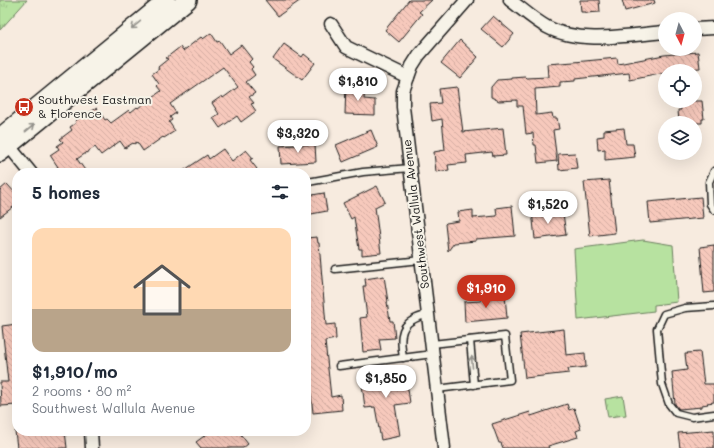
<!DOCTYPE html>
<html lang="en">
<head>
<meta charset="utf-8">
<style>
  body { margin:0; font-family:Mali,sans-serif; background:#f2f2f3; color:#1f2937; height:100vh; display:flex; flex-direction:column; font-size:15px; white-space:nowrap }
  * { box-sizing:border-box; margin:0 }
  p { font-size:13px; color:#747a83 }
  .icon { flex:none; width:22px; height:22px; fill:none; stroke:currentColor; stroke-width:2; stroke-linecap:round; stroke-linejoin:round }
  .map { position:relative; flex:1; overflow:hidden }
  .side { position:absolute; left:12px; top:168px; width:299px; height:268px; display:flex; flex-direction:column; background:#fff; border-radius:16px; box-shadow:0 4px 16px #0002 }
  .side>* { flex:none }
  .needle { width:26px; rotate:174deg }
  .buttons { position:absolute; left:658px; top:12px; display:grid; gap:8px }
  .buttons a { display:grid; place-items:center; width:44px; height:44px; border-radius:50%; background:#fff; box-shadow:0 4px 16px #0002; font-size:20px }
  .price { position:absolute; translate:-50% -34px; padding:0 9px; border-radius:14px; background:#fff; color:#222; font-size:13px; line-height:26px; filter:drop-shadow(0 1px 2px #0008) }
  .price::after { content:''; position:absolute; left:50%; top:24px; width:12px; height:9px; margin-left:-6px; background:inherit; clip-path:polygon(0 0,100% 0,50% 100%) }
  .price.selected { background:#c8321e; color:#fff }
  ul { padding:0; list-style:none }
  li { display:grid; align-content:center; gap:8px; height:212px; padding:0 20px }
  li+li { border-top:1px solid #e0e1e3 }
  li span { display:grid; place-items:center; height:124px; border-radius:12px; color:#555 }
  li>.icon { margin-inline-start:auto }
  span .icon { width:72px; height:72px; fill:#fffc; stroke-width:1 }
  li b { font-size:17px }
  h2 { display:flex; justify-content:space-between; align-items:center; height:48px; padding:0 20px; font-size:17px }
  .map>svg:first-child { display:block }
  .green { fill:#b7e2a0; stroke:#6a7f5e }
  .park { fill:url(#park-tufts); stroke:#6a7f5e }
  .building { fill:url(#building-back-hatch); stroke:#1c1c1c }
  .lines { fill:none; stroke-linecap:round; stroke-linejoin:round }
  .lane-casing { stroke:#1c1c1c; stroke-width:9 }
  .street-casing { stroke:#1c1c1c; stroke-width:15 }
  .secondary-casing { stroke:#1c1c1c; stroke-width:20 }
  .lane { stroke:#f7f3e8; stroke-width:6 }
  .street { stroke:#f7f3e8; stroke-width:12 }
  .secondary { stroke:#f7f3e8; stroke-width:17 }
  .oneway { stroke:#94928c }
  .labels { text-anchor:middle; stroke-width:4; stroke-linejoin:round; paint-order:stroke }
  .poi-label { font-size:12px; fill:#1c1c1c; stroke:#f7f3e8; text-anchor:start }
  .street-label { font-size:12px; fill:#1c1c1c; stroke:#f7f3e8 }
</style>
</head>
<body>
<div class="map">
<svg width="714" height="448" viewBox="0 0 714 448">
  <defs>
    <pattern id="park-tufts" width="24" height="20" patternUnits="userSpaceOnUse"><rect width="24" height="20" fill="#b7e2a0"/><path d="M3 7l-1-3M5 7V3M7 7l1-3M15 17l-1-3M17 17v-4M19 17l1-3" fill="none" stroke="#9dc189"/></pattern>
    <pattern id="building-back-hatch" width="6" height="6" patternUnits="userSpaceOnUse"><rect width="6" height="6" fill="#f7c9bc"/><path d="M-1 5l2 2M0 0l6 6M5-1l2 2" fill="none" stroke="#d3aca1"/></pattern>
  </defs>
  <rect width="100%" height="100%" fill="#f7ebdf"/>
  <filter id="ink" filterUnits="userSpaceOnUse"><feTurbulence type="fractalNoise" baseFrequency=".025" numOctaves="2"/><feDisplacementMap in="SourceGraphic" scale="8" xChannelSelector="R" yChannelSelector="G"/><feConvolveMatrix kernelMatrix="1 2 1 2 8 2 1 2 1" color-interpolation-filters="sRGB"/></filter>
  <g filter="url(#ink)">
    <polygon class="green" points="643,240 673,245 677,302 654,305 654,311 578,320 574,249"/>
    <g class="park">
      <polygon points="0,0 27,0 0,30"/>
      <polygon points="623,396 626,415 608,417 605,399"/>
    </g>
    <g class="building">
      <polygon points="265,0 301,0 278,16"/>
      <polygon points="409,0 432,0 419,12 422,14 399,42 385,30"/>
      <polygon points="580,0 599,0 600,12 586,13 586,12 581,12"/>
      <polygon points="622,0 654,0 655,3 625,11"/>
      <polygon points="493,16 514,34 503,47 481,29"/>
      <polygon points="211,33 217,42 220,41 229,54 241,45 252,59 249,62 253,67 251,69 255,75 246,82 255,93 249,97 254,103 251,104 256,111 241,122 237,116 220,128 213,118 219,114 212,103 222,96 223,98 238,87 223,67 170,104 176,113 170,117 172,120 169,122 175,131 164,138 163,137 143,151 137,142 134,144 133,143 125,148 120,141 101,155 95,147 77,159 87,173 48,173 58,167 50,155 59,149 57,146 63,142 60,139 72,130 70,127 76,123 75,121 86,113 87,114 97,108 105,120 107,119 111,123 129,110 131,112 137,107 138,108 161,91 157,86 159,84 152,74 159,69 158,67 168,59 166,58 180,47 183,51 201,37 203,39"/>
      <polygon points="460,40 478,57 460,78 441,63"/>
      <polygon points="284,44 302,57 304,54 315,63 302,80 273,59"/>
      <polygon points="698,52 700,68 665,71 665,73 630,80 629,73 575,79 575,81 560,82 560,87 535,89 536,115 552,113 553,118 557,118 559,129 553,130 557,161 538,163 536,145 534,145 533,133 526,134 523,106 517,106 517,100 499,101 491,97 491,87 497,80 512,79 512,78 526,77 527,78 548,77 547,64 574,62 617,58 618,64 664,55"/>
      <polygon points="346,85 365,86 364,99 375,100 375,115 345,114"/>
      <polygon points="457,87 463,132 503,128 506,155 493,156 492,152 466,155 467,163 448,165 449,170 436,172 434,152 445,150 442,119 432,121 430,104 441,103 439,89"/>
      <polygon points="680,101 702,101 704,119 702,119 702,123 683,123 683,122 679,122 678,110 681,110"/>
      <polygon points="624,128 626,144 633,144 635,157 605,160 605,149 598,150 597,137 604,136 604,130"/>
      <polygon points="371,130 378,147 343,162 336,145"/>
      <polygon points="315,144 316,162 281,164 280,146"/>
      <polygon points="223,149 232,161 246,150 253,158 250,160 257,169 252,173 180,173 207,155 209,159"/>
      <polygon points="575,153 577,168 559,170 558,154"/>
      <polygon points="609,180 615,233 590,236 584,182"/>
      <polygon points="7,184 17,195 17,204 0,217 0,190"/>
      <polygon points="377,186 385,202 375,207 381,253 362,255 362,249 359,249 354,217 351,219 343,203"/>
      <polygon points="324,193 327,211 306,215 306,196"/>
      <polygon points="701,197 703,218 650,223 648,202"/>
      <polygon points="512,206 515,236 476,239 476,241 454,243 448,251 445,224 446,223 459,221 458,212 473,210 473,218 497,216 496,208"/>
      <polygon points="545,209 546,216 563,213 566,235 535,239 532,211"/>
      <polygon points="317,237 318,243 319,243 326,325 335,324 336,339 325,341 331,397 341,395 342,410 313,413 306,346 306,238"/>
      <polygon points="714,245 714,292 704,293 700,247"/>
      <polygon points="384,276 388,302 387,302 390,321 393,321 395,338 379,339 381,350 363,352 360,318 367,317 363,286 366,286 365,279"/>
      <polygon points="505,295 507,318 465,322 464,302 481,301 481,298"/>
      <polygon points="17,324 17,405 1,406 0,382 8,382 2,326"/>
      <polygon points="564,329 566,355 585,353 586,367 568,369 569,373 525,378 520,334"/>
      <polygon points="700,352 704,384 714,384 714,402 707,403 708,404 702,405 702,407 679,409 675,404 672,372 687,370 685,354 688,354 687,353"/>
      <polygon points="405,369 410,403 395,405 400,436 381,440 375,407 365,408 361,376 388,373 388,371"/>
      <polygon points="567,404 569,410 574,408 581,429 576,431 578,437 548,446 549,448 503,448 501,443 499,443 492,424 530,412 531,416"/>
      <polygon points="714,430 714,448 680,448 678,433"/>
      <polygon points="15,431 65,431 67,448 17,448"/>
      <polygon points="211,431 238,431 248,444 243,448 201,448 196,442"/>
    </g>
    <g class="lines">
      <g class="lane-casing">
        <g id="lane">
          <polyline points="714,171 709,182 710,204 714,210"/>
          <polyline points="308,182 363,172 410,168"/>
          <polyline points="335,269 421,260"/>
          <polyline points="714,306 685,308 664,314 657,329 662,384 669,404 676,413 692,417 714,414"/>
          <polyline points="470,340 474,385"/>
          <polyline points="432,344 505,336 510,380 437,389"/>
          <path d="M403 358C401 344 398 327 413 320 417 317 423 316 428 314"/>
          <polyline points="339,366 433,354"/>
        </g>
      </g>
      <g class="street-casing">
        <g id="street">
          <path d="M510 0C522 9 534 20 547 27 580 45 629 35 665 32"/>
          <polyline points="331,24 346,47 408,77"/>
          <polyline points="695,29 714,28"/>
          <polyline points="4,140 31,173"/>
          <polyline points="91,431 92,448"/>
          <polyline points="444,448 403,107 403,91 412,66 419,55 467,0"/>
        </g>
      </g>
      <g class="secondary-casing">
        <g id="secondary">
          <polyline points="0,137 167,0"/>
          <polyline points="0,153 188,0"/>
        </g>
      </g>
      <use href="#lane" class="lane"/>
      <use href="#street" class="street"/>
      <use href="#secondary" class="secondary"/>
    </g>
    <defs><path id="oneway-shaft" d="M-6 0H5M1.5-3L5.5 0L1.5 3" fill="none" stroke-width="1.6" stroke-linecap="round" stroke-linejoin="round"/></defs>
    <g class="oneway">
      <use href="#oneway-shaft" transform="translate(136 25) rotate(141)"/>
      <use href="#oneway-shaft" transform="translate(30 128) rotate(-39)"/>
      <use href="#oneway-shaft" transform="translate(472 362) rotate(-95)"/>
    </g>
  </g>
  <defs>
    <g id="bus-disc" transform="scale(1)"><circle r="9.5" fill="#c8321e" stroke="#f7f3e8"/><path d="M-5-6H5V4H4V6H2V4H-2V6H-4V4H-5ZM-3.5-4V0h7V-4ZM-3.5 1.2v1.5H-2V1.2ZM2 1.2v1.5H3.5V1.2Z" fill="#fff"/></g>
  </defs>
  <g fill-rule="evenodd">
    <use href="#bus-disc" x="24" y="107"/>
  </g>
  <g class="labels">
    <g class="poi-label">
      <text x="38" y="104">Southwest Eastman<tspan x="38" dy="14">&amp; Florence</tspan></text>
    </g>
    <g class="street-label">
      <text transform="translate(416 214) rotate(-97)" y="4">Southwest Wallula Avenue</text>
    </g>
  </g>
</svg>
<div class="buttons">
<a><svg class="needle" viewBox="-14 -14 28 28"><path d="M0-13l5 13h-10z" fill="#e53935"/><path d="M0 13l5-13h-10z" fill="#747a83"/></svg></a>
<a><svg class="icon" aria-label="locate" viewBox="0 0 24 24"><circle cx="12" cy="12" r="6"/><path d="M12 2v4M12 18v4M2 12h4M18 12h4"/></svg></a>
<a><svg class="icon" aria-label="layers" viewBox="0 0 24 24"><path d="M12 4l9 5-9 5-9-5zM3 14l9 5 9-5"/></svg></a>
</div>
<b class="price" style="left:358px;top:102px">$1,810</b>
<b class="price" style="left:298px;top:154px">$3,320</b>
<b class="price" style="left:548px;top:225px">$1,520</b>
<b class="price selected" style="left:486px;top:309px">$1,910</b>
<b class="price" style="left:386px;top:399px">$1,850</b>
<section class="side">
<h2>5 homes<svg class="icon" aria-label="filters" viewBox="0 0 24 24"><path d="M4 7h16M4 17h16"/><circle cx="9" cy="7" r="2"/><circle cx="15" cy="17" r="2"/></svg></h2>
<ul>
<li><span style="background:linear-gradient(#ffd9b3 65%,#b9a48a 0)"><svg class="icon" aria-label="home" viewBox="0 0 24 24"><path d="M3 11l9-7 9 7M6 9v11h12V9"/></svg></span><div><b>$1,910/mo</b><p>2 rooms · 80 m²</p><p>Southwest Wallula Avenue</p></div></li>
</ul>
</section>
</div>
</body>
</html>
